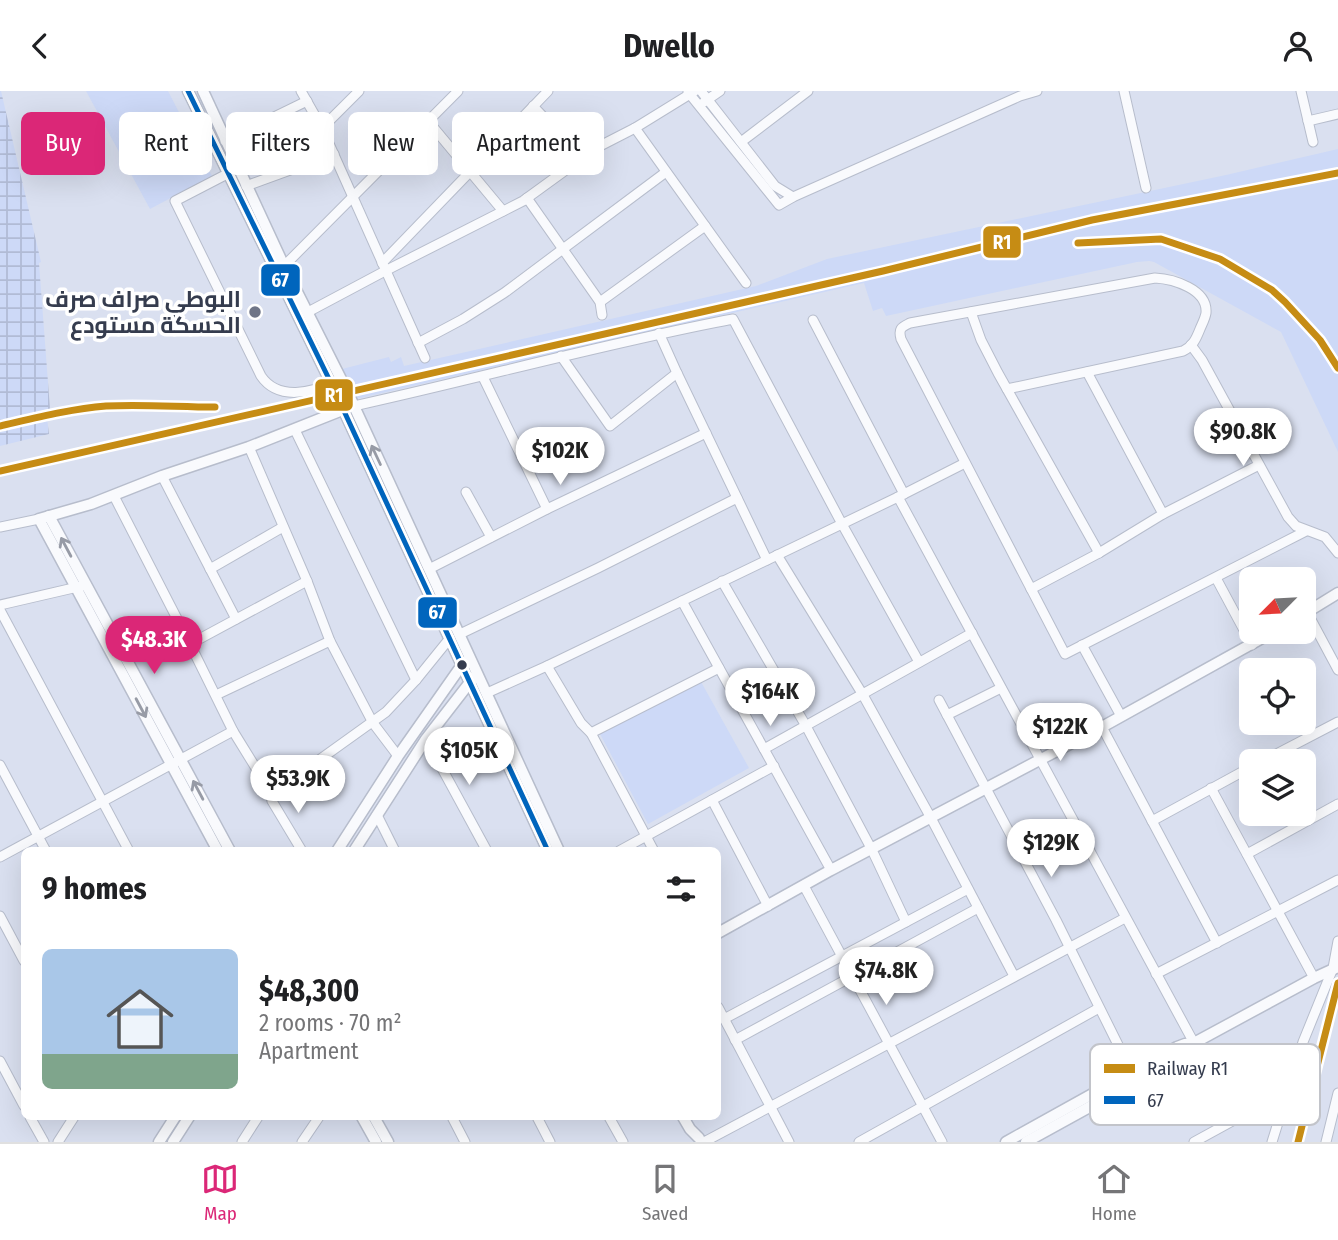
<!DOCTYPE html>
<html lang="en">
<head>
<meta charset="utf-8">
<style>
  body { margin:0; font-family:"Fira Sans Condensed",Cairo,sans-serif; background:#f6f6f6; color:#202124; height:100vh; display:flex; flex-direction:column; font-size:26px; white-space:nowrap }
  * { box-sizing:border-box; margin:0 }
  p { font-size:23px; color:#757577 }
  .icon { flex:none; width:38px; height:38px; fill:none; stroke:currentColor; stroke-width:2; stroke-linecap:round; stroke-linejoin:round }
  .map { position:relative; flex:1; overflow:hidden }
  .side { position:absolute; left:21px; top:756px; width:700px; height:273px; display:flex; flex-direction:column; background:#fff; border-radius:10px; box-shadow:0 7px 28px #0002 }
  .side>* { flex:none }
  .hud { position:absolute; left:21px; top:21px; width:700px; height:63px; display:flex; gap:14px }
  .needle { width:46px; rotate:246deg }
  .buttons { position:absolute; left:1239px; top:476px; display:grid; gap:14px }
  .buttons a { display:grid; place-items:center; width:77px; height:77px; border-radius:10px; background:#fff; box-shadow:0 7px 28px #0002; font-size:35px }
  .price { position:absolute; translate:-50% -60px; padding:0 16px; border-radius:24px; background:#fff; color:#222; font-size:23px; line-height:46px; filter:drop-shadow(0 2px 4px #0008) }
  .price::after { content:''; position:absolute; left:50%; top:42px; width:21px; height:16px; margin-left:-10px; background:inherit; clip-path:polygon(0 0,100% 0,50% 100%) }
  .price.selected { background:#db2777; color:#fff }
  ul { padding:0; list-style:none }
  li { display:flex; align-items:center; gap:21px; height:175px; padding:0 21px }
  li+li { border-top:2px solid #e0e0e0 }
  li span { display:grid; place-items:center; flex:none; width:196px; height:140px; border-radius:10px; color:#555 }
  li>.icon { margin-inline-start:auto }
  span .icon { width:84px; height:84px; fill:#fffc; stroke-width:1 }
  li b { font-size:30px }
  h2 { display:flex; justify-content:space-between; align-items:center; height:84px; padding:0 21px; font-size:30px }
  .chip { padding:0 24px; border-radius:10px; background:#fff; box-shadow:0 7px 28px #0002; font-size:24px; line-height:63px }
  .chip.selected { background:#db2777; color:#fff }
  header { display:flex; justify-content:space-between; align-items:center; height:91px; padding:0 21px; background:#fff; font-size:32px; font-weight:700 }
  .tabs { display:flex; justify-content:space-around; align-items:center; height:98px; border-top:2px solid #e0e0e0; background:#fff; font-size:19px; color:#757577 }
  .tabs a { display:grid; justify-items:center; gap:4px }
  .tabs .selected { color:#db2777 }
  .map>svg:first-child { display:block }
  .built { fill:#cdd9f7 }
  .industrial { fill:url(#industrial-grid) }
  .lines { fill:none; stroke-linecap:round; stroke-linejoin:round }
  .minor-casing { stroke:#b7bdcc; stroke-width:11 }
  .tertiary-casing { stroke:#b7bdcc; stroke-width:13 }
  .minor { stroke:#f9fafd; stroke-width:9 }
  .tertiary { stroke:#f9fafd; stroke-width:10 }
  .bus-1-casing { stroke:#fff; stroke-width:10 }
  .bus-1 { stroke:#0065bd; stroke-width:5 }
  .rail-1-casing { stroke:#fff; stroke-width:12 }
  .rail-1 { stroke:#c68c14; stroke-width:7 }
  .oneway { stroke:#979ba6 }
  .poi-dot { fill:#6f7587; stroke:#fff; stroke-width:2.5 }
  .bus-dot { fill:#353c4e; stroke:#fff; stroke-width:2.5 }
  .labels { text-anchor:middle; stroke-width:7; stroke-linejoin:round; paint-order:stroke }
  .poi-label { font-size:23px; font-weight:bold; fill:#353c4e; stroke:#fff; text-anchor:end }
  .key { fill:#fff; stroke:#c2c4ca; stroke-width:2 }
  .key-label { font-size:19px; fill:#353c4e }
  .line-badge { stroke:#fff; stroke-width:2.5 }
  .badge-label { font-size:19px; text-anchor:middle; font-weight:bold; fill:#fff }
</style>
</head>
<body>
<header><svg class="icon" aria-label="back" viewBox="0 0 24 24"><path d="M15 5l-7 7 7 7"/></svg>Dwello<svg class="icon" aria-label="person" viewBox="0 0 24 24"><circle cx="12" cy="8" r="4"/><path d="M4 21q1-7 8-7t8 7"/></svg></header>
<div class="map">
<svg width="1338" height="1051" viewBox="0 0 1338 1051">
  <defs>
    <pattern id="industrial-grid" width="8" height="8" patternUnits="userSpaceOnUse" patternTransform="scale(1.75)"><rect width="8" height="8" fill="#cdd9f7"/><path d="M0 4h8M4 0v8" fill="none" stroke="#b1bbd5"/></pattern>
  </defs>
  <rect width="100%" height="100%" fill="#dae0f0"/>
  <g class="built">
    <polygon points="86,0 168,0 212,85 150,118"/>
    <polygon points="1338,58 1338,361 1281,241 1154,171 1149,170 1137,171 886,225 882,217 873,220 864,192 356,308 342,278 389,266 391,271 401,266 404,275 756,195 827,168 1226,84"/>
    <polygon points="700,589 749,677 648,733 600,643"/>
  </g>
  <polygon class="industrial" points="0,0 1,0 41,171 39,172 50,318 46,319 49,343 0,355"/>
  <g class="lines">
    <g class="minor-casing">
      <g id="minor">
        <polyline points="301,0 322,37 425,267"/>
        <polyline points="701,0 775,95 793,106"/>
        <polyline points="1124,0 1146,97"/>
        <polyline points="1301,0 1313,51"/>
        <polyline points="688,1 779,114 793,106 1020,5 1037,0"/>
        <polyline points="704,11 720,0"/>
        <polyline points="533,15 583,67"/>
        <polyline points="428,30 503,120"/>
        <polyline points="1308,30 1338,23"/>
        <polyline points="322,37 359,0"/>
        <polyline points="635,37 746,192"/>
        <polyline points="225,50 307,10"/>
        <polyline points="741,51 808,0"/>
        <path d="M229 82 175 110 261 285C278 310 312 302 336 290"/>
        <polyline points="246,95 334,63"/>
        <polyline points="527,107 600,211 602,224"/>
        <polyline points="382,172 548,0"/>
        <polyline points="284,175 458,0"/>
        <polyline points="600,211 705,135"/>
        <polyline points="308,221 385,180 523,110 596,57 635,37 695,0"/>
        <polyline points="971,221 981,249 998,282 1099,462"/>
        <polyline points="813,229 904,403"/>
        <polyline points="659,242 677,282 767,469"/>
        <polyline points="418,252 463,228 504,202 666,81"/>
        <polyline points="1191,254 1202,269 1288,426 1296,435 1325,446 1338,462"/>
        <polyline points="561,265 610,335 677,282"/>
        <polyline points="1087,281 1163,423"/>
        <polyline points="483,286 547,418"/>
        <path d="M1007 298 1183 260C1193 255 1196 248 1200 238 1202 233 1205 228 1206 222 1208 198 1173 188 1155 187L910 232C902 236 898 237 901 248L1065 563 1306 440"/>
        <path d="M354 315C481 287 606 252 733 228L842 433 919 571"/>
        <polyline points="295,339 416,589"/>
        <polyline points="249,356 307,490 330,550 373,632 398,665"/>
        <polyline points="162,385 236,528"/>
        <polyline points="466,401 491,446"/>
        <polyline points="114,405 190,553 233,640 270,700 272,710 302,760"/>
        <polyline points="898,406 1194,952"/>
        <polyline points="0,436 39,428"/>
        <polyline points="777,464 863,604 931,727 1014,885"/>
        <polyline points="210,478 283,436"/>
        <polyline points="429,478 547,418 706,342"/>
        <polyline points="1216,487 1252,554"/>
        <polyline points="722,490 806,635 872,759 906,831"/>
        <polyline points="1031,498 1099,462 1163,423 1259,374"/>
        <polyline points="682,510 831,779"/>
        <polyline points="0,514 82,495"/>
        <polyline points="0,519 129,760"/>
        <polyline points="1307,521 1338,579"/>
        <polyline points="460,543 598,477 737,407"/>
        <polyline points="190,553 307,490"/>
        <polyline points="1082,554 1121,625"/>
        <polyline points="547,575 581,632 591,642 654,760"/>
        <polyline points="487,602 547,575 898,406 965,372"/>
        <polyline points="216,604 330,550"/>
        <polyline points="939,609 1056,829 1132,982"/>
        <polyline points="947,624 1001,597"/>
        <polyline points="1102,636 1217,852"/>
        <polyline points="591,642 719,577"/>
        <polyline points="426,648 487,760"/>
        <polyline points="764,658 972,542"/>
        <polyline points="1263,670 1338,631"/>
        <polyline points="0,674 46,760"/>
        <polyline points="1211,697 1314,887"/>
        <polyline points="270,700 280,697 386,621 416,589 450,547"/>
        <polyline points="712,709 768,815"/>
        <polyline points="377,724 395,760"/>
        <polyline points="1152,730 1251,676"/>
        <polyline points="619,760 774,675"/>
        <polyline points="1247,763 1338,713"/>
        <polyline points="0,766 233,640"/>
        <polyline points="804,795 942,1051"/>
        <polyline points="0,825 24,870"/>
        <polyline points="1156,883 1338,789"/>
        <polyline points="718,916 789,1051"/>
        <polyline points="724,928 968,798"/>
        <polyline points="735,949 978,817"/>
        <polyline points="0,970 24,1015"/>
        <polyline points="30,1026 44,1051"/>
        <polyline points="452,1026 465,1051"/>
        <polyline points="537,1026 550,1051"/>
        <polyline points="609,1026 623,1051"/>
        <polyline points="58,1051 74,1026"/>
        <polyline points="242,1051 258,1026"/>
        <polyline points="302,1051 319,1026"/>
        <polyline points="704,1051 1125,827"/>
        <polyline points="859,1051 1099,917"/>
        <polyline points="1194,1051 1289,999"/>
        <polyline points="1272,1051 1303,951 1333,877 1338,850"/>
        <polyline points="1326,1051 1338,1002"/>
      </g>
    </g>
    <g class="tertiary-casing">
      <g id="tertiary">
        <polyline points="188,0 331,292 548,760"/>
        <polyline points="203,0 284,175 348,302 559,760"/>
        <polyline points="49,425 230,760"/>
        <polyline points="1304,523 1338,502"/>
        <polyline points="218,760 39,428 91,413 162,385 249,356 350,316"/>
        <polyline points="337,760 398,665 464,571"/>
        <polyline points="354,760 426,648 474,586"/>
        <polyline points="718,842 831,779 1102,636 1273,541"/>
        <polyline points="362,1026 376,1051"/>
        <polyline points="374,1026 388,1051"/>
        <polyline points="683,1026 690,1038 699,1047"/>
        <polyline points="159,1051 175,1026"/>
        <polyline points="173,1051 189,1026"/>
        <polyline points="1006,1051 1177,956 1185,953 1194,952"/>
        <polyline points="1026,1051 1182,965 1194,952 1314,887 1338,876"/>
      </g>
    </g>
    <use href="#minor" class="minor"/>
    <use href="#tertiary" class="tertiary"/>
    <g class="bus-1-casing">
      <polyline id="bus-1" points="188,0 331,292 548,760"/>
    </g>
    <use href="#bus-1" class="bus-1"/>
    <g class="rail-1-casing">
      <g id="rail-1">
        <polyline points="1078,152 1161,148 1220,168 1272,199 1285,211 1320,249 1338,277"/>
        <path d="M0 335C35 327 70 318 106 315 142 313 179 316 215 316"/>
        <polyline points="0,380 883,180 1092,129 1338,82"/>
        <polyline points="1298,1051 1338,892"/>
      </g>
    </g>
    <use href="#rail-1" class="rail-1"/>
  </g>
  <defs><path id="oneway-shaft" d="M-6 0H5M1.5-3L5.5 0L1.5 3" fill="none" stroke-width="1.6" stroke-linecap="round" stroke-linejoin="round" transform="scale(1.75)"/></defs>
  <g class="oneway">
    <use href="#oneway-shaft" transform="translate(376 364) rotate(-115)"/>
    <use href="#oneway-shaft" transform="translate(66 456) rotate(-118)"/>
    <use href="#oneway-shaft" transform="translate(141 617) rotate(62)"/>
    <use href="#oneway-shaft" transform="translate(198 699) rotate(-118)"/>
  </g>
  <circle class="poi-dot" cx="255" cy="221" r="7"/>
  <circle class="bus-dot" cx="462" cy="574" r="6"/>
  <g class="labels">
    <g class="poi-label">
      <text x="241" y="216">البوطي صراف صرف<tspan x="241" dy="26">الحسكة مستودع</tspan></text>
    </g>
  </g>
  <rect x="1090" y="953" width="230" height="81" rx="10" class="key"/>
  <rect x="1104" y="973" width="31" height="9" fill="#c68c14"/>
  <rect x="1104" y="1005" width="31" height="8" fill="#0065bd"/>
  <g class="key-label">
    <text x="1147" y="984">Railway R1</text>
    <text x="1147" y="1016">67</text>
  </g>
  <g class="line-badge">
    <rect x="982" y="134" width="40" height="34" rx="7" fill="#c68c14"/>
    <rect x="260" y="172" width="41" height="34" rx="7" fill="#0065bd"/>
    <rect x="314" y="287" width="40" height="34" rx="7" fill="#c68c14"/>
    <rect x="417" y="505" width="41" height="33" rx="7" fill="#0065bd"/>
  </g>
  <g class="badge-label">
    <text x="1002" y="158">R1</text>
    <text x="280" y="196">67</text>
    <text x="334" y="311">R1</text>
    <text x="437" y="528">67</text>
  </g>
</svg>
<div class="buttons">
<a><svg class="needle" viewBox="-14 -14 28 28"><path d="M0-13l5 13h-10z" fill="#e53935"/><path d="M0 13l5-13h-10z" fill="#757577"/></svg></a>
<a><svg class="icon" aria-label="locate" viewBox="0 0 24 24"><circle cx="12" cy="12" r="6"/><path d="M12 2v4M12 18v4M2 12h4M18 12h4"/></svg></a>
<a><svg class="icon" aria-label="layers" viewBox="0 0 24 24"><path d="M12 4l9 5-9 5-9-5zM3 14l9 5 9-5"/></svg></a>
</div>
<b class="price" style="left:1243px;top:377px">$90.8K</b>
<b class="price" style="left:560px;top:396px">$102K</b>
<b class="price selected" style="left:154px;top:585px">$48.3K</b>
<b class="price" style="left:770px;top:637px">$164K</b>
<b class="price" style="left:1060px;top:672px">$122K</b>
<b class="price" style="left:469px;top:696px">$105K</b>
<b class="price" style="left:298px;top:724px">$53.9K</b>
<b class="price" style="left:1051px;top:788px">$129K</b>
<b class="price" style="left:886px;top:916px">$74.8K</b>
<div class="hud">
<a class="chip selected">Buy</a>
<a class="chip">Rent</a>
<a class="chip">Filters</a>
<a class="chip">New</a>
<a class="chip">Apartment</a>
</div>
<section class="side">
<h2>9 homes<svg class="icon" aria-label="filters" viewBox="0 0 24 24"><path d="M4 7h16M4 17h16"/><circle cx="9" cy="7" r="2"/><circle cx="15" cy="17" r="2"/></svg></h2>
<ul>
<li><span style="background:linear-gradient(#a9c7e8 75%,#7fa58c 0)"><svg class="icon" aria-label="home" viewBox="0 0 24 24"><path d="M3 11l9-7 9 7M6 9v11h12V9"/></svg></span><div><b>$48,300</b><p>2 rooms · 70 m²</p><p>Apartment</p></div></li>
</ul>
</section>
</div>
<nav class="tabs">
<a class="selected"><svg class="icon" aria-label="map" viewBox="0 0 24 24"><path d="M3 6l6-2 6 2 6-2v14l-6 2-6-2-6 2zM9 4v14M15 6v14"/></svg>Map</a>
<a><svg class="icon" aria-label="saved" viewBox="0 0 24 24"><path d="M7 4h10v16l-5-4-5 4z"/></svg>Saved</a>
<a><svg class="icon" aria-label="home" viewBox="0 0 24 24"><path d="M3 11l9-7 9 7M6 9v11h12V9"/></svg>Home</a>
</nav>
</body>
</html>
